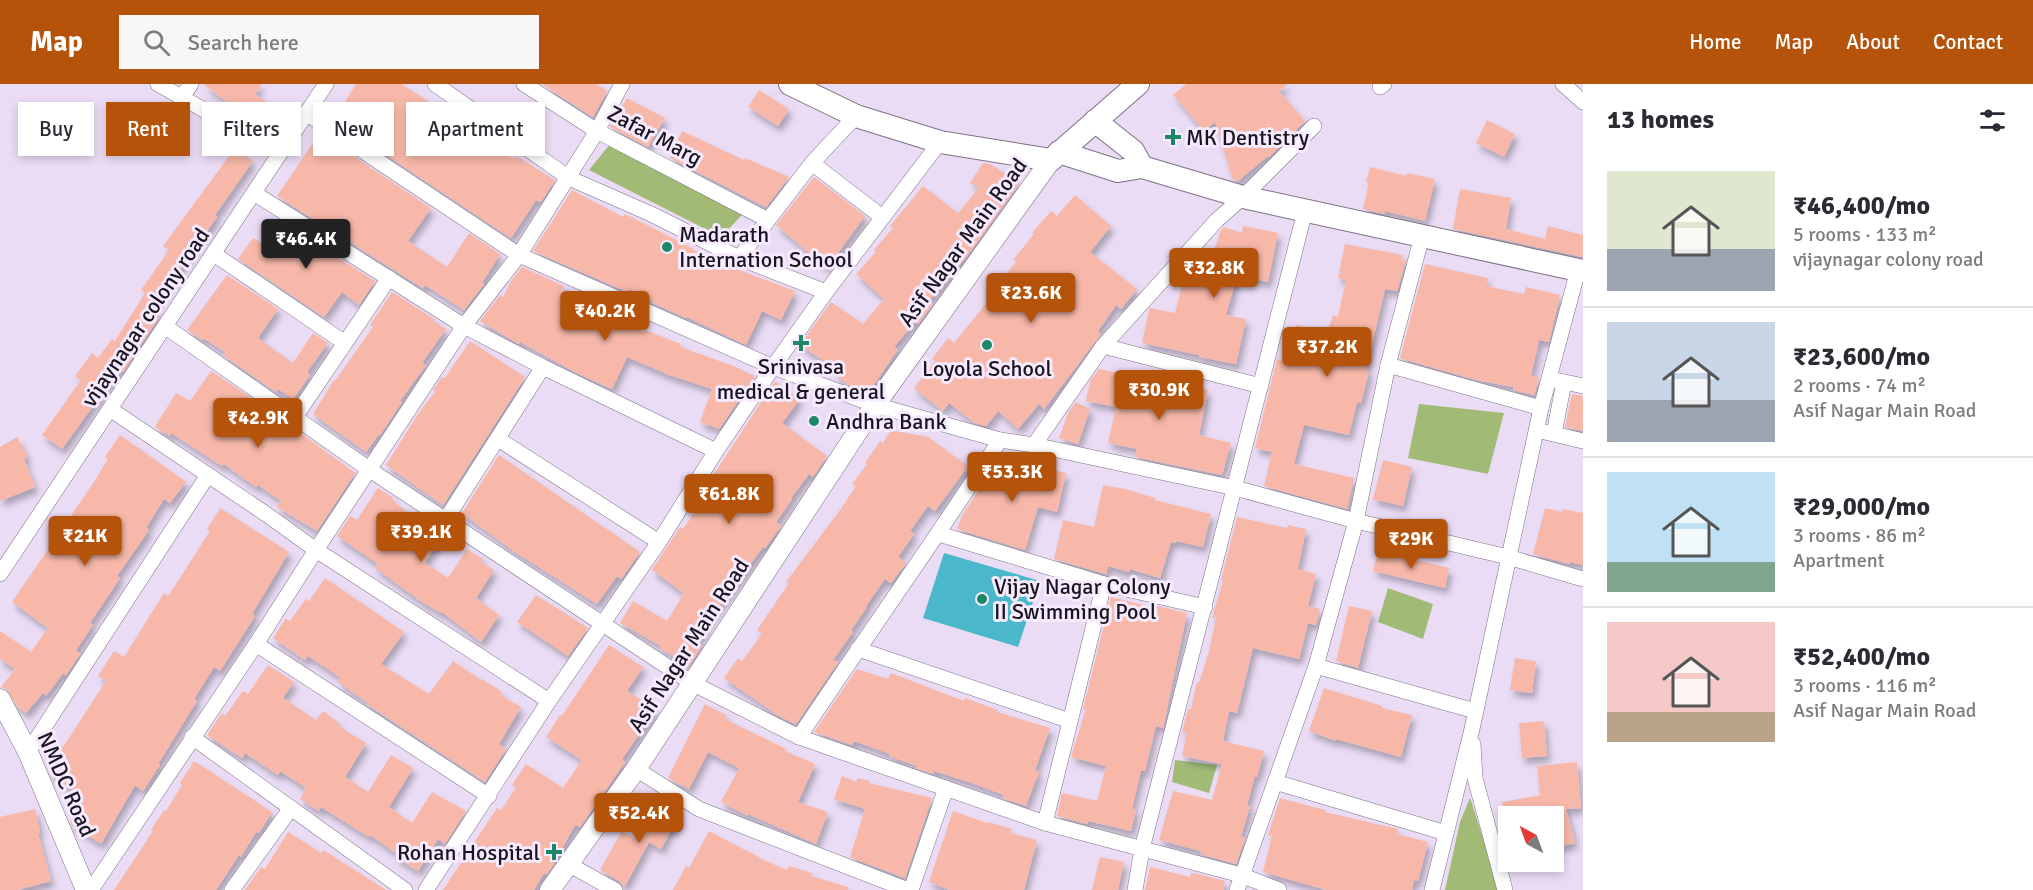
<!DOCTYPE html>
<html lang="en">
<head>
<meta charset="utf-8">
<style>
  body { margin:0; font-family:Signika,sans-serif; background:#f7f7f7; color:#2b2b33; height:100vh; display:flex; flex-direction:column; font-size:22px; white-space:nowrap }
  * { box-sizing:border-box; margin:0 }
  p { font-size:20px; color:#7c7c81 }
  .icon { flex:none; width:33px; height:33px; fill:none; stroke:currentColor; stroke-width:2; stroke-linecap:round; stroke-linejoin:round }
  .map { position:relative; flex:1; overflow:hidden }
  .sheet { display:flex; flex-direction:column; background:#fff; width:450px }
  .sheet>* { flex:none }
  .banner { position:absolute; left:18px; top:18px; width:570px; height:54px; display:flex; gap:12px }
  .needle { width:39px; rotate:319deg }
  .controls { position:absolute; left:1498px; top:722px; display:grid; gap:12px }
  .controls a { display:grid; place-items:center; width:66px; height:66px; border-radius:0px; background:#fff; box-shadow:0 3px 9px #0003; font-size:30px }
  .price { position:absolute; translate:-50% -51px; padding:0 14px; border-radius:6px; background:#b45309; color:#fff; font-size:20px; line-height:39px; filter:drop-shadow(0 2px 3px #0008) }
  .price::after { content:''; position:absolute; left:50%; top:36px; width:18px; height:14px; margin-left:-9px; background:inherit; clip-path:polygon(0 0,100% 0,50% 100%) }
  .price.active { background:#222; color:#fff }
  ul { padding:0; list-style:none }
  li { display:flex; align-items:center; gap:18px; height:150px; padding:0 24px }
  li+li { border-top:2px solid #e1e1e2 }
  li span { display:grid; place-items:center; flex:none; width:168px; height:120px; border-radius:0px; color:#555 }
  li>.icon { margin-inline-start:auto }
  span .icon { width:72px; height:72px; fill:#fffc; stroke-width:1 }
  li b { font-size:26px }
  h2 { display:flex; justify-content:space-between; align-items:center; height:72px; padding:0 24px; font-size:26px }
  .chip { padding:0 21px; border-radius:0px; background:#fff; box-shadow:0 3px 9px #0003; font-size:21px; line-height:54px }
  .chip.active { background:#b45309; color:#fff }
  header { display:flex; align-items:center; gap:36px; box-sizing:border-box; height:84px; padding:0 30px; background:#b45309; color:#fff }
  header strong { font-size:28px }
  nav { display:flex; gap:33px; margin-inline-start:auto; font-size:21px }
  .search { width:420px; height:54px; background:#f7f7f7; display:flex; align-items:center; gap:15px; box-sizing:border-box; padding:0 21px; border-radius:0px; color:#7c7c81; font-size:22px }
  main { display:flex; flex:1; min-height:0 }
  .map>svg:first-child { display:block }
  .green { fill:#a1bb77 }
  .water { fill:#4ab7ca }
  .building { fill:#f7b8a9; filter:url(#shadow) }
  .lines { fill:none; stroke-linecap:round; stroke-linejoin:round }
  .minor-casing { stroke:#7e7187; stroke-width:16 }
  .tertiary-casing { stroke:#7e7187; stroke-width:21 }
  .secondary-casing { stroke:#7e7187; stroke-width:24 }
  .minor { stroke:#fff; stroke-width:15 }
  .tertiary { stroke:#fff; stroke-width:20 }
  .secondary { stroke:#fff; stroke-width:22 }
  .poi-dot { fill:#1c8866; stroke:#f6eaff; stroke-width:2 }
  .labels { text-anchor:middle; stroke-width:6; stroke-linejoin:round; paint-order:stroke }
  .street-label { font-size:22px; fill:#19141d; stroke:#f6eaff }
  .poi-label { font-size:22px; fill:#19141d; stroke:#f6eaff; text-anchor:start }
</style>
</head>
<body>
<header>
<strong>Map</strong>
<div class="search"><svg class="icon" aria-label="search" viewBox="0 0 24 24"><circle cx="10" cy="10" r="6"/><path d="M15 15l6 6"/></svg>Search here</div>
<nav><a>Home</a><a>Map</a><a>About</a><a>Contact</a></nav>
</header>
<main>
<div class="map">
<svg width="1583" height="806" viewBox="0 0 1583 806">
  <defs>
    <filter id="shadow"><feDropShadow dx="3.5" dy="6" stdDeviation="3" flood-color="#0004"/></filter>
  </defs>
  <rect width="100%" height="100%" fill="#eadcf5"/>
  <g class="green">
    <polygon points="610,60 742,131 721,153 589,86"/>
    <polygon points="1419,320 1504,329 1488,390 1408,374"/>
    <polygon points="1388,504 1433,520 1423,555 1378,538"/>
    <polygon points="1175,676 1217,681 1209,709 1172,698"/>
    <polygon points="1470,714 1500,806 1445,806 1460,738"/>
  </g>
  <polygon class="water" points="944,469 1040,497 1018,563 923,534"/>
  <g class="building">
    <polygon points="203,0 262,0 255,10 284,31 274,44 249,26 245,31"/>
    <polygon points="356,0 401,0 472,45 494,60 493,62 514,75 516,72 555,96 541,118 536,116 511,154 334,36"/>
    <polygon points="542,0 596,0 607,7 593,33"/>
    <polygon points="1186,0 1288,0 1279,7 1305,37 1269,73 1268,72 1238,97 1233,96 1215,38 1204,47 1173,11"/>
    <polygon points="759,6 789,25 778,42 748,23"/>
    <polygon points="627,14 665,34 648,63 610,43"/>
    <polygon points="1487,36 1515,50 1504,73 1476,59"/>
    <polygon points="682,47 744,76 745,74 789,93 766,123 670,74"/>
    <polygon points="317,53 338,67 340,63 431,124 408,157 447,183 469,149 500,170 482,199 484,200 464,226 425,201 423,204 277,112"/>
    <polygon points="235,64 253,77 215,131 217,133 152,224 161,230 123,288 119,286 62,365 42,351 81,296 75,292 92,269 98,274 112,255 115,257 145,209 141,206 169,166 163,162"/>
    <polygon points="983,79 990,80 1020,99 967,172 929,217 933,220 922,235 918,240 915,238 894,263 898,265 869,308 849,301 835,291 838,286 800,261 831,218 863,240 884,215 856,190 876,168 874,166 893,144 890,142 923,102 958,129 979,104 970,99"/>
    <polygon points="1370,83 1406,92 1407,89 1435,95 1425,137 1385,127 1385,130 1363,125 1369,98 1366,97"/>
    <polygon points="814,93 865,132 827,184 776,141"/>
    <polygon points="1460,105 1511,114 1506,145 1545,155 1548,142 1583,151 1583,173 1453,145"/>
    <polygon points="572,106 623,133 625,130 643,139 694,165 693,166 710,173 710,175 795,207 781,236 762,227 746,261 687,233 686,234 651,218 652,217 630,205 628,208 533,167"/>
    <polygon points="1075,111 1111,142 1090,168 1137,205 1121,225 1116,221 1098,247 1101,250 1044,325 1039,320 1018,345 998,327 986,342 975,339 949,319 943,327 914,304 935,277 932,275 948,254 954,259 997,206 995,204 1016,178 1013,176 1034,150 1032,149 1051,127 1057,132"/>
    <polygon points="282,139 375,197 359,221 342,208 324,233 238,175 253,154 266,162"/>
    <polygon points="1243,142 1278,149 1268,198 1237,192 1226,231 1246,235 1236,280 1199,273 1199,271 1142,259 1149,226 1150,224 1175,229 1186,186 1206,191 1221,146 1224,143 1242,149"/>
    <polygon points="1345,160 1403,171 1402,175 1406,176 1397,207 1385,205 1366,286 1369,287 1361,319 1357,318 1349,351 1304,341 1294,380 1354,394 1347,425 1264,402 1272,368 1255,364 1277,275 1286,278 1297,241 1327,250 1333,231 1338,233 1346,196 1338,194"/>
    <polygon points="1425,180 1488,194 1486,202 1524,210 1526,203 1560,211 1549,258 1539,256 1531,292 1539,294 1534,311 1513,306 1513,303 1476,296 1400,274"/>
    <polygon points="522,183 564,202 562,206 620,234 619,236 644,248 645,246 681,260 680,263 731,281 755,292 719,345 700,338 712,305 669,291 627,273 612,305 575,288 520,258 519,260 480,237 500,211 503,213 511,197"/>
    <polygon points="227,191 278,225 258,254 293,279 313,249 328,259 307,288 310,291 293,315 278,305 276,308 223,271 225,268 203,254 202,256 187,246"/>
    <polygon points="392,208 434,235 433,237 446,245 422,279 426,281 400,317 402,318 380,351 379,350 366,368 313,330 334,296 335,297 373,243 370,241"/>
    <polygon points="470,257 525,293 443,421 386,381 418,330 435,308 433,306 442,293 445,294"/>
    <polygon points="1099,285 1208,306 1199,351 1231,359 1222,391 1135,373 1137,365 1108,359 1116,323 1086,317 1090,297"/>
    <polygon points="211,287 250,313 246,318 296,351 299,348 355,389 317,447 277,423 281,417 258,401 256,403 224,380 222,382 171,349 170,352 155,343 176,309 190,317"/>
    <polygon points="775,297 800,315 782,339 827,372 813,393 809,390 791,414 792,415 776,438 781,442 765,464 763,463 710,535 698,559 702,562 689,582 660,564 661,562 620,539 633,517 667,537 684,509 652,486 680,443 683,445 701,419 697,416"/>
    <polygon points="1572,310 1583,312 1583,347 1565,343"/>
    <polygon points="1076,318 1090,325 1078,360 1059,354 1068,329"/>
    <polygon points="891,346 928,353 968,382 935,427 928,422 910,447 914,450 898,473 906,479 891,499 885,495 866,522 867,523 851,546 853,548 833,576 838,578 796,640 779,632 724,594 738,574 742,577 762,550 757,546 789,499 786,498 840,426 856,402 852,400 867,380 865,379 880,357 883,359"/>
    <polygon points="120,351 186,398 170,419 164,415 146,444 149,446 117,492 120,494 90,539 93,541 76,566 80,570 66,591 63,589 46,612 43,609 26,629 16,621 7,605 1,603 15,585 0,575 0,547 31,568 48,544 12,518 92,401 108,375 105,373"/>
    <polygon points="17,353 28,373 24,375 35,403 0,417 0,363"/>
    <polygon points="499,371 640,468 621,495 617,492 597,520 515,468 462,429"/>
    <polygon points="1002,371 1019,379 1018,382 1047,389 1048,385 1066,389 1057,428 1038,423 1025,466 957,445 963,430"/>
    <polygon points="1383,376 1412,383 1403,422 1373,415"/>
    <polygon points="1103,401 1125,405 1155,414 1155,416 1211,430 1203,463 1176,457 1175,459 1171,458 1160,494 1130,485 1129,488 1108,482 1106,490 1054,475 1063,436 1094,443"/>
    <polygon points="378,404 393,414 392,416 407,428 442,451 425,479 448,494 467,465 483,475 481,478 494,486 476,514 499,531 481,558 442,528 441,529 422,518 375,484 378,480 337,452 350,432 357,436"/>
    <polygon points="220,424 289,468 252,530 255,532 220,587 214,583 194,615 197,617 158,680 160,681 143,707 135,701 101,760 72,742 70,738 85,714 52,693 47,681 60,661 63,663 106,597 98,592 114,567 124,573 164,509 168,512 180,494 210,447 207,445"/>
    <polygon points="1545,424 1562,428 1563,425 1583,429 1583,481 1570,478 1570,480 1533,470"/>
    <polygon points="1237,433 1287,444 1288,441 1306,445 1298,485 1316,490 1308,522 1320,525 1316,541 1308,539 1299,575 1253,564 1237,629 1229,627 1223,657 1264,667 1257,693 1255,692 1247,721 1250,722 1241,753 1245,754 1236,780 1200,770 1201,767 1159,756 1173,707 1212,716 1222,680 1182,672 1187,649 1182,648 1188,625 1191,625 1197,598 1199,599 1209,567 1216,534 1212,533 1223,497 1221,496"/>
    <polygon points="1378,467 1449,484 1445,504 1373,487"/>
    <polygon points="325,494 404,548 381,580 429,610 453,577 481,596 482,595 502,608 500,611 521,623 499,660 506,665 485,698 367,620 368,619 338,598 341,594 308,572 305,576 273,554 286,534 290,537 306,515 309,517"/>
    <polygon points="536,511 588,544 568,572 517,538"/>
    <polygon points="1111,513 1152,523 1153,521 1187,529 1163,644 1156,642 1145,687 1141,687 1132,725 1136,726 1131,747 1088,737 1087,740 1057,732 1062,709 1097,717 1106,682 1071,673 1086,625 1083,625"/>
    <polygon points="1349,522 1372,527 1358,584 1336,577"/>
    <polygon points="609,561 643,583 627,607 656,626 622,675 625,678 580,743 575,741 552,783 546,791 544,789 534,806 443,806 497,724 501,726 516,704 512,701 526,680 563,704 582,676 546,653 560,631 562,632"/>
    <polygon points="1515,574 1536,577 1532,609 1510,606"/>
    <polygon points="268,581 294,598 283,614 316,636 323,627 340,640 338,642 366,659 345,693 368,708 391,671 413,684 389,723 412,739 432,708 466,727 445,760 438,755 418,787 395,773 397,770 370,751 369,753 321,723 319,727 300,715 306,704 280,687 278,691 245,669 242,674 207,651 222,629 225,632 243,607 248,610"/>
    <polygon points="857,585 888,595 891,589 964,617 965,614 998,626 997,628 1050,644 1035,686 1039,688 1026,722 1003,714 1004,711 969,698 934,687 933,690 916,684 917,682 889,672 890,670 854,657 852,661 814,648"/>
    <polygon points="1324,604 1382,622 1382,624 1412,631 1401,673 1336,655 1336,657 1309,647"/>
    <polygon points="705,620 726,631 725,635 786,665 785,667 815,680 798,718 828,728 816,760 748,730 748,732 721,718 739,684 708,668 689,705 668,694"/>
    <polygon points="1544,637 1547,672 1522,674 1519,639"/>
    <polygon points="194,677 272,728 259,749 256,748 241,773 239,771 216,806 114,806 153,747 151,746 164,726 166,727 182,701 180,699"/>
    <polygon points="1577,678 1581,724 1566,725 1575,759 1554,764 1554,727 1528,729 1529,732 1504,732 1502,718 1540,711 1537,682"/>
    <polygon points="842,692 856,698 858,694 870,697 869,699 932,714 905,794 850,773 865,725 834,715"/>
    <polygon points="1280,714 1325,726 1325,728 1398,745 1397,750 1428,758 1418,797 1414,796 1412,806 1326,806 1263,788 1272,752 1268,751"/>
    <polygon points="657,718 680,730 661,765 649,758 624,804 620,797 601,787 601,784 622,747 636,755"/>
    <polygon points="35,725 40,748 38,749 51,797 18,806 0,806 0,733"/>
    <polygon points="953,727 987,739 988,738 1012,745 1010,749 1037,756 1024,806 950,806 929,798"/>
    <polygon points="709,747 766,777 787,786 789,782 812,789 811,792 848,803 848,806 673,806 686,782 689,784"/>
    <polygon points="288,748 321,769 323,766 386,806 245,806 261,783 265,785"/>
    <polygon points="1100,773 1124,778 1118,806 1092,806"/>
    <polygon points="1150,783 1190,793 1191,789 1194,789 1225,797 1223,806 1145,806"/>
  </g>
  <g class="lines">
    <g class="minor-casing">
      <g id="minor">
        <polyline points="158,0 280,69"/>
        <polyline points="435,0 569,94 651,130 739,174 826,208"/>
        <polyline points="524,0 597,47 768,136"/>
        <polyline points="1563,0 1583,18"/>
        <polyline points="1380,3 1384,0"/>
        <polyline points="181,14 191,0"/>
        <polyline points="306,29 519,171 773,283 875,321 1000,356 1034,361 1235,404 1356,437 1508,473 1583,495"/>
        <polyline points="812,79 882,133"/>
        <polyline points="254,109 464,242 543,283 716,367"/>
        <polyline points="214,170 345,259"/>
        <polyline points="739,174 812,79 856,32"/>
        <polyline points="166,243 370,386 692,599 799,653 1045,739 1241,791 1279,806"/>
        <polyline points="1103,262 1261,302"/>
        <polyline points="1388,281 1541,324"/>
        <polyline points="1555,296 1583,302"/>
        <polyline points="110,325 266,430 316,466 549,617"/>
        <polyline points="295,333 389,194"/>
        <polyline points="1545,348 1583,357"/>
        <polyline points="1554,350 1564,298"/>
        <polyline points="498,355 659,458"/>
        <polyline points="1034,361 1103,262 1217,136 1243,113 1314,42"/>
        <polyline points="446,435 543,283"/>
        <polyline points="939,450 1104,500 1205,523"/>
        <polyline points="0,490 326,0"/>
        <polyline points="256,560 489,712"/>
        <polyline points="858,565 1070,637"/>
        <polyline points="1316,582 1475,627"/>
        <polyline points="192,653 405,806"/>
        <path d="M799 653C865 554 935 456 1000 356"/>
        <polyline points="1473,660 1475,694 1505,806"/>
        <polyline points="28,668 208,391"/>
        <polyline points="636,685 699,725 908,806"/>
        <polyline points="1275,698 1446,749"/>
        <polyline points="1045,739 1104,500"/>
        <polyline points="568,780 615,806"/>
        <polyline points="91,806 256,560 316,466 464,242 519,171 597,47 622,0"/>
        <polyline points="232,806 291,724"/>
        <polyline points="426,806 549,617 659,458 716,367 773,283 826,208 940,58"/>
        <polyline points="911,806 946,704"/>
        <polyline points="1135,806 1142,765 1305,127"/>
        <polyline points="1237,806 1316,582 1356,437 1388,281 1422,152"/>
        <polyline points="1432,806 1472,645 1541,324 1578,186"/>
      </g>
    </g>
    <g class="tertiary-casing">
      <g id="tertiary">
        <polyline points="0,615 28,668 86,806"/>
        <polyline points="550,806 636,685 875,321 1051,76"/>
      </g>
    </g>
    <g class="secondary-casing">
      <g id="secondary">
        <polyline points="790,0 856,32 940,58 1051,76 1138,0"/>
        <polyline points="1095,37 1133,67 1142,83"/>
        <polyline points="1059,68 1118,87 1142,83 1243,113 1583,187"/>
      </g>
    </g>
    <use href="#minor" class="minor"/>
    <use href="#tertiary" class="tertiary"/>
    <use href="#secondary" class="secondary"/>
  </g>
  <g class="poi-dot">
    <path d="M1170 44h6v6h6v6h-6v6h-6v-6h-6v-6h6z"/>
    <circle cx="667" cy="163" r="6"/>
    <path d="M798 250h6v6h6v6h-6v6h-6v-6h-6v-6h6z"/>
    <circle cx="987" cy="261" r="6"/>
    <circle cx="814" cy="337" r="6"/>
    <circle cx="982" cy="515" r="6"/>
    <path d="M551 759h6v6h6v6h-6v6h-6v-6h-6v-6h6z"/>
  </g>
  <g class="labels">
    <g class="street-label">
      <text transform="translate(655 51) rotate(28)" y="8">Zafar Marg</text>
      <text transform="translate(962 158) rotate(-54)" y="8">Asif Nagar Main Road</text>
      <text transform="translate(145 233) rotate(-56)" y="8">vijaynagar colony road</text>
      <text transform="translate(688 561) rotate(-57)" y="8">Asif Nagar Main Road</text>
      <text transform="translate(67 700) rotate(66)" y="8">NMDC Road</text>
    </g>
    <g class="poi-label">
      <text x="1186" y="61">MK Dentistry</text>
      <text x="679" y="158">Madarath<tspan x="679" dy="25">Internation School</tspan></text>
      <text x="801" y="290" text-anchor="middle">Srinivasa<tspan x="801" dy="25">medical &amp; general</tspan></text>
      <text x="987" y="292" text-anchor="middle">Loyola School</text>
      <text x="826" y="345">Andhra Bank</text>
      <text x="994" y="510">Vijay Nagar Colony<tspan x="994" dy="25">II Swimming Pool</tspan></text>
      <text x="540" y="776" text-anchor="end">Rohan Hospital</text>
    </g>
  </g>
</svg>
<div class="controls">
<a><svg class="needle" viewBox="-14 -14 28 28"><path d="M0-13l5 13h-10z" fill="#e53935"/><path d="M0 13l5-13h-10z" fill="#7c7c81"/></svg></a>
</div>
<b class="price active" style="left:306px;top:186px">₹46.4K</b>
<b class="price" style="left:1214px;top:215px">₹32.8K</b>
<b class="price" style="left:1031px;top:240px">₹23.6K</b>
<b class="price" style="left:605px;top:258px">₹40.2K</b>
<b class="price" style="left:1327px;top:294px">₹37.2K</b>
<b class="price" style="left:1159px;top:337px">₹30.9K</b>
<b class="price" style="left:258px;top:365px">₹42.9K</b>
<b class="price" style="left:1012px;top:419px">₹53.3K</b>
<b class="price" style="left:729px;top:441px">₹61.8K</b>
<b class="price" style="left:421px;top:479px">₹39.1K</b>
<b class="price" style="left:85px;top:483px">₹21K</b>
<b class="price" style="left:1411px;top:486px">₹29K</b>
<b class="price" style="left:639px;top:760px">₹52.4K</b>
<div class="banner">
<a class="chip">Buy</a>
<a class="chip active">Rent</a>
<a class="chip">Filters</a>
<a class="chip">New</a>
<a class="chip">Apartment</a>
</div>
</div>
<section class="sheet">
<h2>13 homes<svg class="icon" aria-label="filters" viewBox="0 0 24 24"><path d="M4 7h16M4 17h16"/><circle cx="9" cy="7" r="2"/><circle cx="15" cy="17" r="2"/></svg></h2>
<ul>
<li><span style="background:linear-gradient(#dfe7d0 65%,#9aa5b1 0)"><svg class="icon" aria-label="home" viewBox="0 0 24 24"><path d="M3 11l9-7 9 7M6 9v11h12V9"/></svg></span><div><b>₹46,400/mo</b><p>5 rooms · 133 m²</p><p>vijaynagar colony road</p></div></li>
<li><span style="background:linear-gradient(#c9d6e8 65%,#9aa5b1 0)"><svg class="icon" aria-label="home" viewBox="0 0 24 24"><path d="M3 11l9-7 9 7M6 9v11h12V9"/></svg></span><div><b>₹23,600/mo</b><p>2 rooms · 74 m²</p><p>Asif Nagar Main Road</p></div></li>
<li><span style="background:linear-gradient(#bfe0f5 75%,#7fa58c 0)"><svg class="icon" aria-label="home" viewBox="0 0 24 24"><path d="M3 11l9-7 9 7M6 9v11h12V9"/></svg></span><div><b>₹29,000/mo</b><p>3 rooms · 86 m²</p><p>Apartment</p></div></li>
<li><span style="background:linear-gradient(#f6c9c9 75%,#b9a48a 0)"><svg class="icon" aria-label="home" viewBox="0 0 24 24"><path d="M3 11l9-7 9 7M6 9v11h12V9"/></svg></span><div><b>₹52,400/mo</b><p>3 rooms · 116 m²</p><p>Asif Nagar Main Road</p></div></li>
</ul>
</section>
</main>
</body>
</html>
